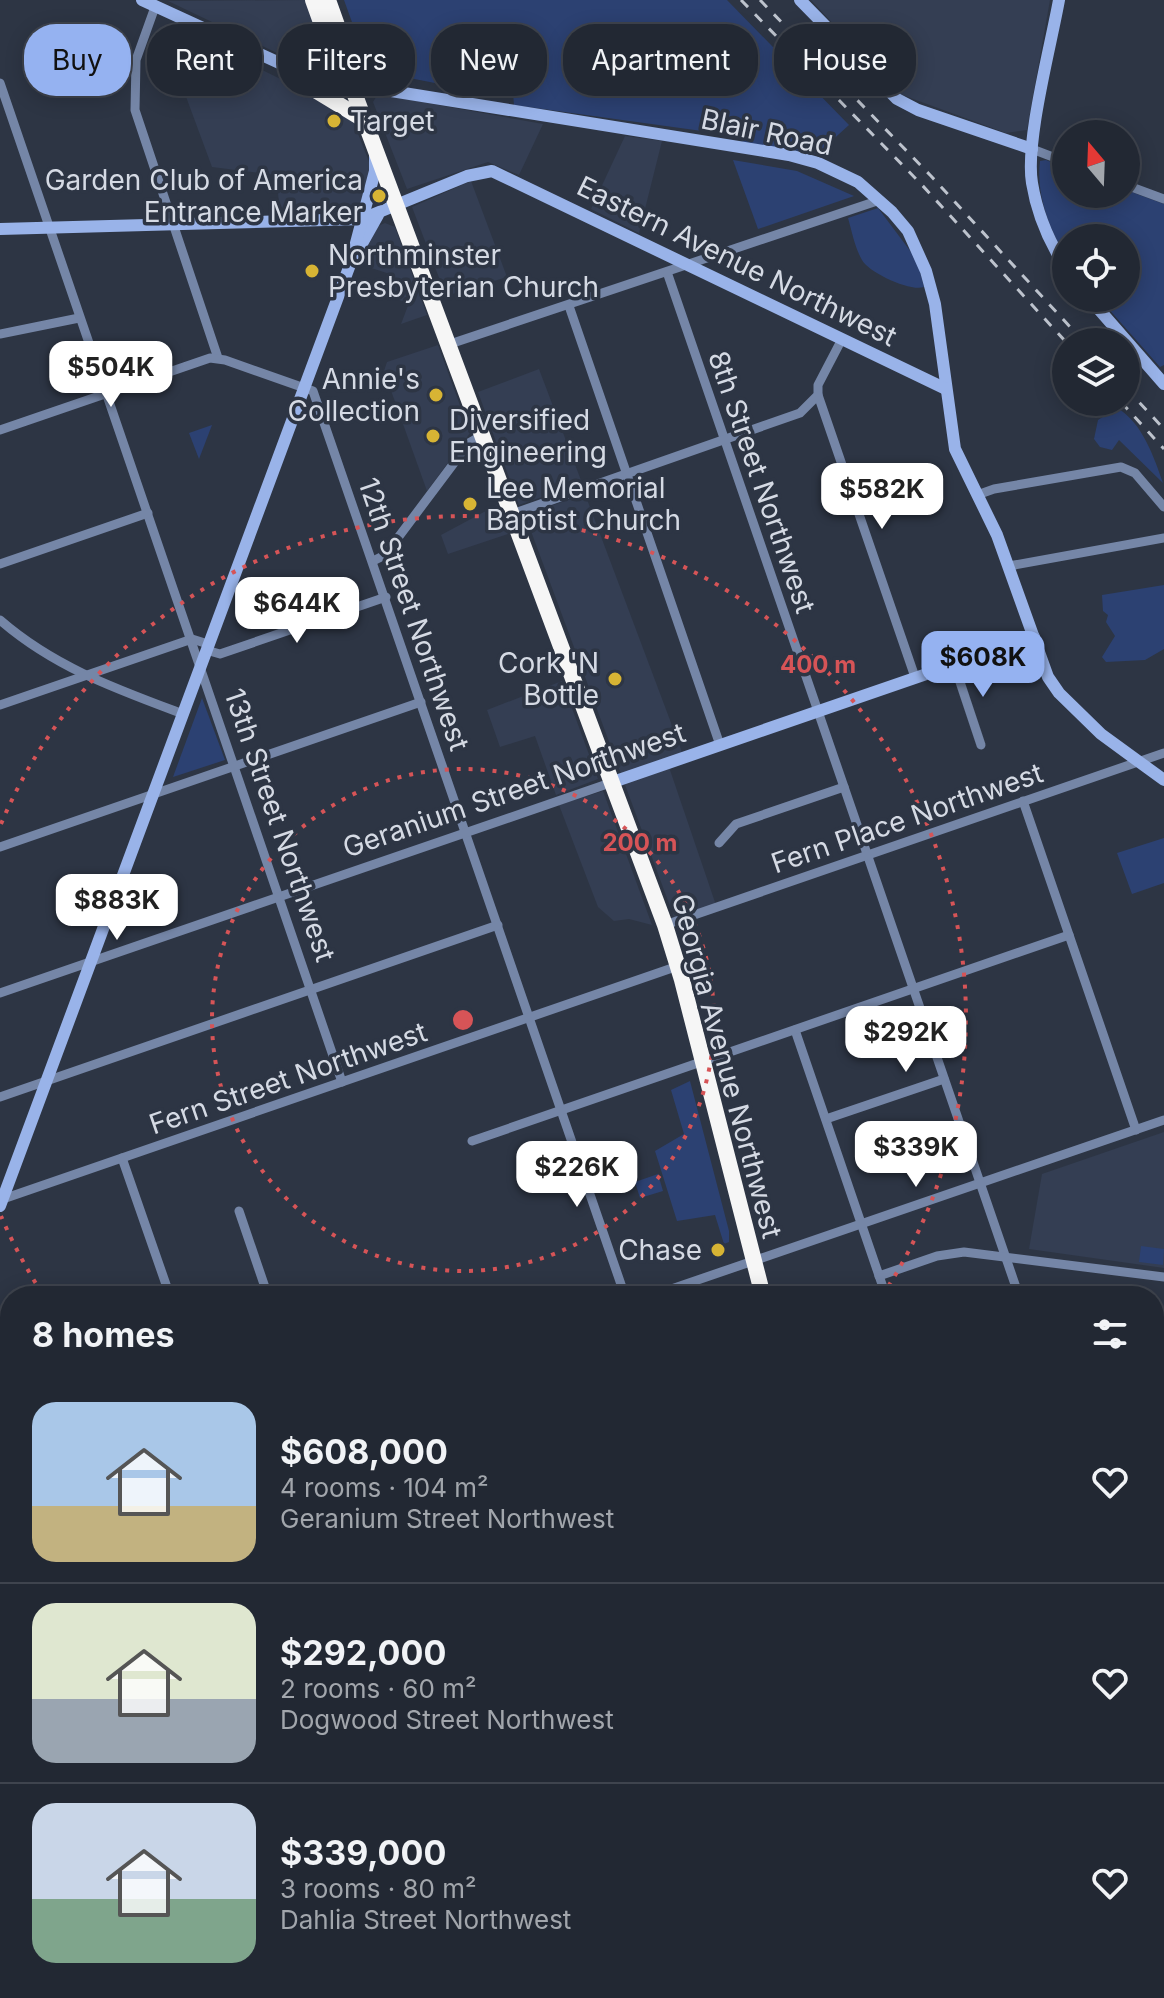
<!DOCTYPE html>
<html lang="en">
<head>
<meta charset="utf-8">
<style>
  body { margin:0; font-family:Inter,sans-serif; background:#2e343f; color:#f1f3f6; height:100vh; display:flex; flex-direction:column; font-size:30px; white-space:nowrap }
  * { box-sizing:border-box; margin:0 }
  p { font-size:26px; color:#a2a6ac }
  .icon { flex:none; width:44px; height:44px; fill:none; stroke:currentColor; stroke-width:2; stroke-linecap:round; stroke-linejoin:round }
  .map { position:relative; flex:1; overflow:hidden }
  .side { position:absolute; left:0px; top:1286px; width:1164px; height:712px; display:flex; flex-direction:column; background:#222833; border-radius:32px 32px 0 0; box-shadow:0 4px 20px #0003,0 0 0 2px #3f444e }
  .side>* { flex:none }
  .top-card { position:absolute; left:24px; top:24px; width:1116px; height:72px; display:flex; gap:16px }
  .needle { width:52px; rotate:341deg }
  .tools { position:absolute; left:1052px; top:120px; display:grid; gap:16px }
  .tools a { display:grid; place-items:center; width:88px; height:88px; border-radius:50%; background:#222833; box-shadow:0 4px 20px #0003,0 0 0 2px #3f444e; font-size:40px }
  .price { position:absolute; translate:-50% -68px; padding:0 18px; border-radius:16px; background:#fff; color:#222; font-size:26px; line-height:52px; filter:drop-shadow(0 2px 4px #0008) }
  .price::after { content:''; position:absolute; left:50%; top:48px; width:24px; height:18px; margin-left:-12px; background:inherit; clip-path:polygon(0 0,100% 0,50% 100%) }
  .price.current { background:#95b2f1; color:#111 }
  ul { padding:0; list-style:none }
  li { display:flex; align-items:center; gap:24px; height:200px; padding:0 32px }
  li+li { border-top:2px solid #3f444e }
  li span { display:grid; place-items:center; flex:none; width:224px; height:160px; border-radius:24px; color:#555 }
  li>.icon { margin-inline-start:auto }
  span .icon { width:96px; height:96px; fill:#fffc; stroke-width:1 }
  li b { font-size:34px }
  h2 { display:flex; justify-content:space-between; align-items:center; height:96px; padding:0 32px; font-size:34px }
  .pill { padding:0 28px; border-radius:32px; background:#222833; box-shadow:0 4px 20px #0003,0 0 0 2px #3f444e; font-size:28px; line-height:72px }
  .pill.current { background:#95b2f1; color:#111 }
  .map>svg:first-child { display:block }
  .built { fill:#343e53 }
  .green { fill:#2c4172 }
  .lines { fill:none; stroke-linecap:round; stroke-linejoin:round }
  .street { stroke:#7586a7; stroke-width:9 }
  .secondary { stroke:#99b3e9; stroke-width:12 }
  .highway { stroke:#f6f6f6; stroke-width:16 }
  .rail { stroke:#bdc3cd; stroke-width:3; stroke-dasharray:10 10; stroke-linecap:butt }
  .ring { fill:none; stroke:#d65457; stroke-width:4; stroke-dasharray:4 8 }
  .poi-dot { fill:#d7b434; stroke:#2d3544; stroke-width:3 }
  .labels { text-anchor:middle; stroke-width:7; stroke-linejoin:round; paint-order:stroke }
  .poi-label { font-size:28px; fill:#d5dae4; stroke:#2d3544; text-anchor:start }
  .street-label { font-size:28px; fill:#d5dae4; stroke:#2d3544 }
  .centre { fill:#d65457; stroke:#2d3544; stroke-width:4 }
  .ring-label { font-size:24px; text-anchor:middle; font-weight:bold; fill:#d65457; stroke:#2d3544; stroke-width:7; stroke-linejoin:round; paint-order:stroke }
</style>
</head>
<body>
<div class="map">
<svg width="1164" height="1998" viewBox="0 0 1164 1998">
  <rect width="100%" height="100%" fill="#2d3544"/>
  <g class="built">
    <polygon points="308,0 333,74 323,75 168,1"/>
    <polygon points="811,0 1050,0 1027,130 1006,133 897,93"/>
    <polygon points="199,39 350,113 371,167 364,200 358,207 280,212 276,175 212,167 185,94 187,66"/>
    <polygon points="378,94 543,124 519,175 488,162 407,189 373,102"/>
    <polygon points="625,136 662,141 639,233 591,209"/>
    <polygon points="471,181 507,277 446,296 412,207"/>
    <polygon points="385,223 395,227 427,315 401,324 409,303 386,296 393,275 359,264 378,226"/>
    <polygon points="438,345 470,433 427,491 384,371 387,362"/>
    <polygon points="539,369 582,483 519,505 478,392"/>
    <polygon points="585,494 682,752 670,770 718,911 677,925 525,515"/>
    <polygon points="497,505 508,534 448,554 441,535"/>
    <polygon points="562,681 598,779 556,795 535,736 500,747 487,710"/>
    <polygon points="603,791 652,925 629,919 614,921 598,907 559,805"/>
    <polygon points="1164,1132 1164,1268 1029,1249 1042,1174"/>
    <polygon points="10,1846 10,1988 124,1988 96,1998 0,1998 0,1859"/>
  </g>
  <g class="green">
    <polygon points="344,0 727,0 849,125 817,154 743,142 738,136 514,105 513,93 506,91 501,96 379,72 377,62 366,61"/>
    <polygon points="733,160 797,171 854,196 758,229"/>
    <path d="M1046 160 1066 168V194H1126V190L1164 204V365L1160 367 1099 298H1126V238H1066V256C1049 229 1036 194 1040 161Z"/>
    <path d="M878 208 917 260 924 287C911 292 869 273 862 260 855 248 852 232 848 218Z"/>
    <path d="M1117 408C1142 422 1154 457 1163 483L1119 440 1112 450 1100 447 1094 439 1098 420Z"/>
    <polygon points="212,425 199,459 189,433"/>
    <polygon points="1164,585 1164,649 1145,660 1106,662 1102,657 1115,636 1106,622 1108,615 1103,611 1102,595"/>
    <polygon points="202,698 225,760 173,777"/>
    <polygon points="1164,838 1164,883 1132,894 1117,853"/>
    <polygon points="690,1081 729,1231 729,1242 724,1244 715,1215 677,1221 655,1151 684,1134 671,1090"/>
    <polygon points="658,1174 663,1191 640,1198 635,1182"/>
    <polygon points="1141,1246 1164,1249 1163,1265 1139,1262"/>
    <polygon points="6,1599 10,1599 10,1634 0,1627 0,1601 5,1604"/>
    <polygon points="10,1721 10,1755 9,1755 0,1751 0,1722"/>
    <polygon points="10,1764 10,1812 0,1823 0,1767"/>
    <polygon points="529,1988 646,1988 650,1998 499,1998"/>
  </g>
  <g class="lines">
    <g class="street">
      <polyline points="155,7 136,60 135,110 218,358"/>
      <polyline points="0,83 342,1082"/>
      <polyline points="1032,149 1066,162"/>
      <polyline points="1126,185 1164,199"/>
      <polyline points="667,272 1019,1296"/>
      <polyline points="569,306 720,745"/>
      <polyline points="0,334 79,318"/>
      <polyline points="450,344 880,200"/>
      <polyline points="818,395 915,677"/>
      <polyline points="0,430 210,358 225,360 313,391 625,1296"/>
      <polyline points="977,495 994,489 1121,467 1135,473 1164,507"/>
      <polyline points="512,514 800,413 818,395 818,385 842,339"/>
      <polyline points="373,561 385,555 469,443 483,435"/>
      <polyline points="0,564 148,513"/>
      <polyline points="1009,566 1164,538"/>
      <path d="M0 620C54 667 116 689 183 714"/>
      <polyline points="206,650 220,654 386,597"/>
      <polyline points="954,664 981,745"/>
      <polyline points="0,705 192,639 208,644"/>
      <polyline points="1023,801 1136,1130"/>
      <polyline points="719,843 736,824 844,787"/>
      <polyline points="0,847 421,702"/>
      <polyline points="665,925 1164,753"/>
      <polyline points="0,993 613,782"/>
      <polyline points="795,1030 886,1296"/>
      <polyline points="0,1097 498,925"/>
      <polyline points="826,1119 944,1079"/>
      <polyline points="472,1141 1069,935"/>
      <polyline points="122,1158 170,1296"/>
      <polyline points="3,1199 678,966"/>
      <polyline points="239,1211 268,1296"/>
      <polyline points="879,1276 937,1256 964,1252 1164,1277"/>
      <polyline points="651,1296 1164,1120"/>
      <polyline points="0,1328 10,1358"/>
      <polyline points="0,1521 10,1517"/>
      <polyline points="1154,1763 1164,1760"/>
      <polyline points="0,1846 10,1837"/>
      <polyline points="1154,1871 1164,1868"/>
      <polyline points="354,1988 358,1998"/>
      <polyline points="795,1988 799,1998"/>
      <polyline points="430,1998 433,1988"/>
      <polyline points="1132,1998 1164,1987"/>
    </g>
    <g class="secondary">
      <polyline points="142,0 323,83 385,90 789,155 818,163 858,182 892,212 908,231 926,271 935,304 955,449 997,535 1048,677 1059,693 1101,734 1164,780"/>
      <polyline points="800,0 897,99 918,110 1032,149"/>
      <path d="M1059 0C1051 45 1025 142 1032 183 1037 214 1049 242 1066 268"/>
      <polyline points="0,229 362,219 467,176 492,171 946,389"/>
      <polyline points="355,256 378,215"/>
      <polyline points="1089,298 1164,384"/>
      <polyline points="613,782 1034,637"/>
      <polyline points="0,1206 351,262 375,171 375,156"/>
      <polyline points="1154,1448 1164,1444"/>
      <polyline points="1154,1634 1164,1630"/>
      <polyline points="1154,1939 1164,1887"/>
      <polyline points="227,1988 230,1998"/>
      <polyline points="655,1988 659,1998"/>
      <polyline points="132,1998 162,1988"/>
      <polyline points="1143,1998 1144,1988"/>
      <polyline points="1153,1998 1164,1944"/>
    </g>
    <g class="highway">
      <polyline points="313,0 337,67 351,86"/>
      <polyline points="328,0 349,59 352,87 665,925 682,980 763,1296"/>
      <polyline points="297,73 310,87 366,121"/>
      <polyline points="939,1988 942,1998"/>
    </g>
    <g class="rail">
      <polyline points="741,0 922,185 1066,342"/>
      <polyline points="760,0 931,176 1084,342"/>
      <polyline points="1126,388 1164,429"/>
      <polyline points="1121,402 1164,449"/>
    </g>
  </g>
  <g class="ring">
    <circle cx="463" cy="1020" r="251"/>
    <path d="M42 1293A502 502 0 0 1 1 1216M1 824A502 502 0 1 1 884 1293"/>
  </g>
  <g class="poi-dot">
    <circle cx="334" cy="121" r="8"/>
    <circle cx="379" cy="196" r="8"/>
    <circle cx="312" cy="271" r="8"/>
    <circle cx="436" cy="395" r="8"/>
    <circle cx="433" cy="436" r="8"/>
    <circle cx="470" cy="504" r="8"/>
    <circle cx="615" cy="679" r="8"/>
    <circle cx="718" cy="1250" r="8"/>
  </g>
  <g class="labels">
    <g class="poi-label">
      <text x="350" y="131">Target</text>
      <text x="363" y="190" text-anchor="end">Garden Club of America<tspan x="363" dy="32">Entrance Marker</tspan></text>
      <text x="328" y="265">Northminster<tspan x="328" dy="32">Presbyterian Church</tspan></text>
      <text x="420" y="389" text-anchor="end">Annie's<tspan x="420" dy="32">Collection</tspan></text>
      <text x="449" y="430">Diversified<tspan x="449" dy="32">Engineering</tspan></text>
      <text x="486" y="498">Lee Memorial<tspan x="486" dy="32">Baptist Church</tspan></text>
      <text x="599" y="673" text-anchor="end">Cork 'N<tspan x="599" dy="32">Bottle</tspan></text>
      <text x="702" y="1260" text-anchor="end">Chase</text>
    </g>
    <g class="street-label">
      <text transform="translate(767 132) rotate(12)" y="10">Blair Road</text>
      <text transform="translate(737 261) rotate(26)" y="10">Eastern Avenue Northwest</text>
      <text transform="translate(762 482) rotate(71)" y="10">8th Street Northwest</text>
      <text transform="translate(414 614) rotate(71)" y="10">12th Street Northwest</text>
      <text transform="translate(514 790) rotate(-19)" y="10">Geranium Street Northwest</text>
      <text transform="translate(907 818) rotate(-19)" y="10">Fern Place Northwest</text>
      <text transform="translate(280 825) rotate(71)" y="10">13th Street Northwest</text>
      <text transform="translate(727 1066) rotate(75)" y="10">Georgia Avenue Northwest</text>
      <text transform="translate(288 1078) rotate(-19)" y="10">Fern Street Northwest</text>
    </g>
  </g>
  <circle cx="463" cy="1020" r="12" class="centre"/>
  <g class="ring-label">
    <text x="818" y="673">400 m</text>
    <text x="640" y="851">200 m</text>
  </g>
</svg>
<div class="tools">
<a><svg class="needle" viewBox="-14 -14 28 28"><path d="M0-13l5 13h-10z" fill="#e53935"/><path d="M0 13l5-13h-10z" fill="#a2a6ac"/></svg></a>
<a><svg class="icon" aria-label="locate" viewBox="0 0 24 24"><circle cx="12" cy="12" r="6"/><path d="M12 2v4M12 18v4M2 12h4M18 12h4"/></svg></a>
<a><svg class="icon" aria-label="layers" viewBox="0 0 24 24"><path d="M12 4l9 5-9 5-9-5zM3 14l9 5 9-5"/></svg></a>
</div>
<b class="price" style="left:111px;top:409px">$504K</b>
<b class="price" style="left:882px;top:531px">$582K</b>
<b class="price" style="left:297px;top:645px">$644K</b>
<b class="price current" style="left:983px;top:699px">$608K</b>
<b class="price" style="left:117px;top:942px">$883K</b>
<b class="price" style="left:906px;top:1074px">$292K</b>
<b class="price" style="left:916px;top:1189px">$339K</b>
<b class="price" style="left:577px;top:1209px">$226K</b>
<div class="top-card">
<a class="pill current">Buy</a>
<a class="pill">Rent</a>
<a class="pill">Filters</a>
<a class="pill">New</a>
<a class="pill">Apartment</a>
<a class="pill">House</a>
</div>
<section class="side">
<h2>8 homes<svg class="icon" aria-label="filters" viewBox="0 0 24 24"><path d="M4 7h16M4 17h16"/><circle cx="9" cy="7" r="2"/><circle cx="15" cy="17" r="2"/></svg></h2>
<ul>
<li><span style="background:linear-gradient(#a9c7e8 65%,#c2b280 0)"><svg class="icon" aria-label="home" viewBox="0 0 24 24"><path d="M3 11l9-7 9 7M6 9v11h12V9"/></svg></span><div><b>$608,000</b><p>4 rooms · 104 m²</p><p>Geranium Street Northwest</p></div><svg class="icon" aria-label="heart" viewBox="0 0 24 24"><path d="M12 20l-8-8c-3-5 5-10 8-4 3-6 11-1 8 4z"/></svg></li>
<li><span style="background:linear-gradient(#dfe7d0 60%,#9aa5b1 0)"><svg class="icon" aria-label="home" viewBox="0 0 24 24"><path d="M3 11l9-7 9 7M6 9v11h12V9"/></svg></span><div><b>$292,000</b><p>2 rooms · 60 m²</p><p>Dogwood Street Northwest</p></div><svg class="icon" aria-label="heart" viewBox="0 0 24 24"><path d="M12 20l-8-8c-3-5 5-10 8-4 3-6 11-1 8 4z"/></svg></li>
<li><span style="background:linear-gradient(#c9d6e8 60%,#7fa58c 0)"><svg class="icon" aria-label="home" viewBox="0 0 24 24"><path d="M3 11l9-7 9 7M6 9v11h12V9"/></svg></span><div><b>$339,000</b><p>3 rooms · 80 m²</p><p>Dahlia Street Northwest</p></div><svg class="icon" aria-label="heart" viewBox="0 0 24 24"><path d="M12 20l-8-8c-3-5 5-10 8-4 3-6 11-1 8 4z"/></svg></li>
</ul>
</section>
</div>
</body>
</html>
